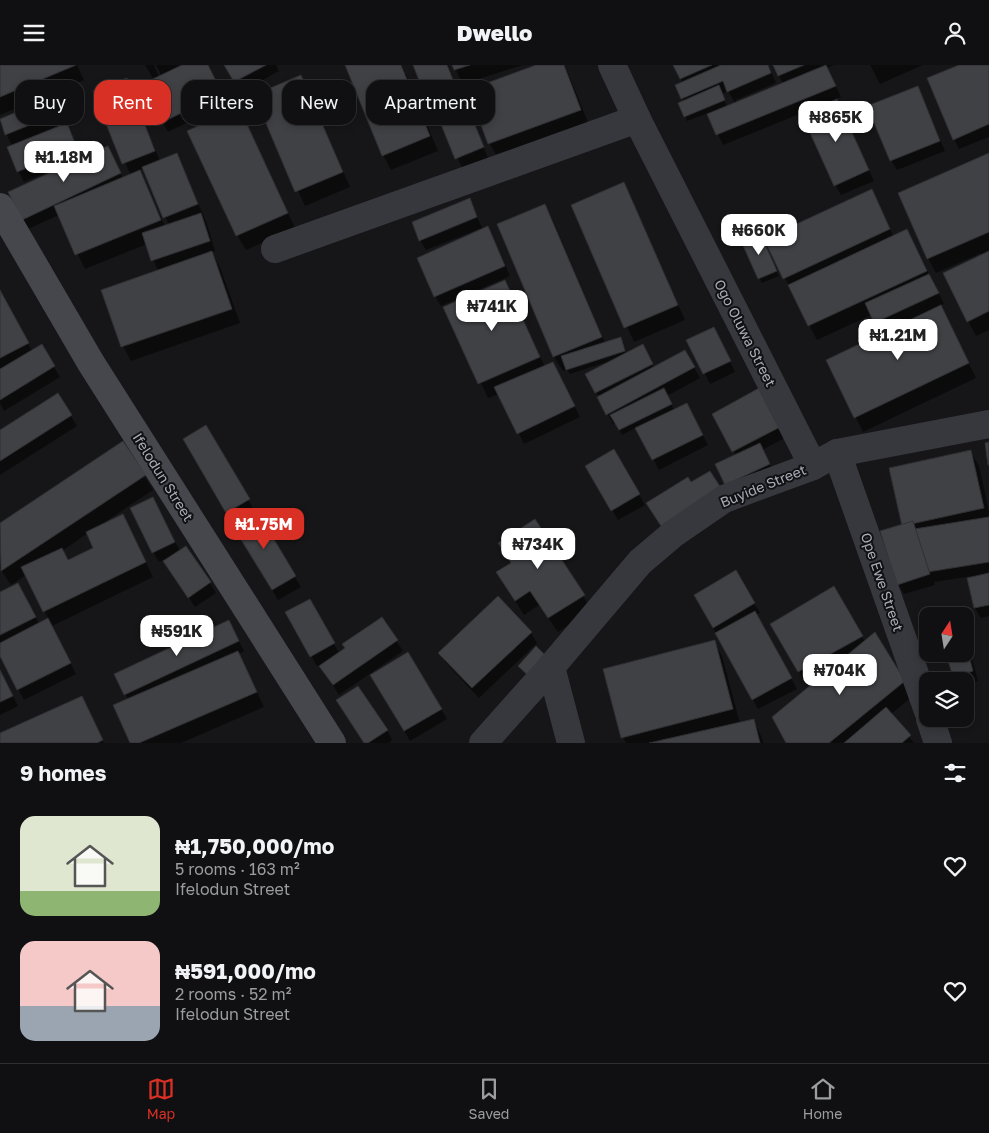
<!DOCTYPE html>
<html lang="en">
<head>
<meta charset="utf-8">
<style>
  body { margin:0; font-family:"Golos Text",sans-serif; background:#1e1e20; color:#f1f3f6; height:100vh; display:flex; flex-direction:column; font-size:19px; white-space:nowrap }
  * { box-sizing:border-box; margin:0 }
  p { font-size:16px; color:#9c9d9f }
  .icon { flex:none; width:28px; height:28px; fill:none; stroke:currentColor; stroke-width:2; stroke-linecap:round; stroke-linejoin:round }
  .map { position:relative; height:678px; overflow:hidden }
  .side { display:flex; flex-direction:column; background:#101012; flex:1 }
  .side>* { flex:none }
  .banner { position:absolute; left:15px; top:15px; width:500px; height:45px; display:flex; gap:10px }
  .needle { width:32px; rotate:12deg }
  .tools { position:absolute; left:919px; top:542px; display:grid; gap:10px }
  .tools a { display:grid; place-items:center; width:55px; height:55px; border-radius:10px; background:#101012; box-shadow:0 2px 8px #0003,0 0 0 1px #303032; font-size:25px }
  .price { position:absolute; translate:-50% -42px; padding:0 11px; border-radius:10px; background:#fff; color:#222; font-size:16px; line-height:32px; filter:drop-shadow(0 1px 2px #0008) }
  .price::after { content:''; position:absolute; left:50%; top:30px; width:15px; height:11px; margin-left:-8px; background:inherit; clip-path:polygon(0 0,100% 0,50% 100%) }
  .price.current { background:#d93025; color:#fff }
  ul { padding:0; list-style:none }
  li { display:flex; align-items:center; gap:15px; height:125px; padding:0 20px }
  li span { display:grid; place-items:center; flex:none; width:140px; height:100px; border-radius:15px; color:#555 }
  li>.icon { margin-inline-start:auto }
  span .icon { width:60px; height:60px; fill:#fffc; stroke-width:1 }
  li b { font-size:21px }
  h2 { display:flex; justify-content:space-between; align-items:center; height:60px; padding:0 20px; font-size:21px }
  .pill { padding:0 18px; border-radius:15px; background:#101012; box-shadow:0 2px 8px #0003,0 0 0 1px #303032; font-size:18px; line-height:45px }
  .pill.current { background:#d93025; color:#fff }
  header { display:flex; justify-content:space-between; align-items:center; height:65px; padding:0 20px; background:#101012; font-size:22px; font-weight:800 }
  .tab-bar { display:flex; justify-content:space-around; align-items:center; height:70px; border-top:1px solid #303032; background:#101012; font-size:14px; color:#9c9d9f }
  .tab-bar a { display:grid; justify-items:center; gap:2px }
  .tab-bar .current { color:#d93025 }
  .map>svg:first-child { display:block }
  .shadow { fill:#0007; fill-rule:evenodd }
  .building { fill:#404145; stroke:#303034 }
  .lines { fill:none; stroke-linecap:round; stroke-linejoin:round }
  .street { stroke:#37383d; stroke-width:28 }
  .secondary { stroke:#45474d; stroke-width:28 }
  .labels { text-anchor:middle; stroke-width:4; stroke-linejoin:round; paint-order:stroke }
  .street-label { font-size:14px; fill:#a8adb8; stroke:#111113 }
</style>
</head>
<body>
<header><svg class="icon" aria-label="menu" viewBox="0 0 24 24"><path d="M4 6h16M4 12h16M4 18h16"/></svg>Dwello<svg class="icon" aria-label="person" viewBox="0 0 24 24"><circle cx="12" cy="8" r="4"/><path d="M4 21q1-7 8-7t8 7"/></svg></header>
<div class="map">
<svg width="989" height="678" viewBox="0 0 989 678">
  <rect width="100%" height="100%" fill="#161618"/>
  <g class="shadow">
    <polygon points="0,0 77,0 84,15 0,50"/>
    <polygon points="145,0 154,0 159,12 162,12 156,0 207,0 227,38 168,67 157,47 150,51 136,24 154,15"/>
    <polygon points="226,0 276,0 279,6 241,27"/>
    <polygon points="346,0 402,0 438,86 391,105 383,90"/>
    <polygon points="414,0 448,0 457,23 464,33 488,93 462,103 434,37 431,38 425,28"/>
    <polygon points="453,0 523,0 463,19"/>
    <polygon points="539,0 565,0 589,60 498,93 490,79 470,26"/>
    <path d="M674 0H768L776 18 736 35 737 37 783 19 774 0H834L827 3 841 32 836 34 874 116 841 130 835 120 834 35 723 80 708 48 687 56 685 51 684 36 677 21 683 18ZM728 26 735 38 727 42 722 29Z"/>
    <polygon points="870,0 923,0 880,19"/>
    <polygon points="962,0 989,0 989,72 959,84 954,74"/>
    <polygon points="301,11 350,122 305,141 255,31"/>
    <path d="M126 15 160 96 176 90 182 100 207 159 215 186 212 188 220 202 240 258 131 296 123 281 158 206 147 179 85 204 59 150 28 164 23 154 51 108 50 106 24 117 18 106 12 81 0 55 64 28 76 53 66 58 82 94 113 92 123 114 131 111 95 27ZM144 103 165 152 169 160 165 161 138 105Z"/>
    <polygon points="917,23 945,86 897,105 891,95"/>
    <polygon points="239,44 295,163 246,185 237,170"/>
    <polygon points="989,90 989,265 976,271 968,256 981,188 936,208 928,193"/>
    <polygon points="624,118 685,255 634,277 572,140"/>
    <polygon points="871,126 894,172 915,181 944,239 940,240 976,313 863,367 828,296 882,270 871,250 817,275 785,213"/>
    <polygon points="469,135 483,165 493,173 510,211 441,241 435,231 482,165 482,163 426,185 420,175"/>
    <polygon points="544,141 553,155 605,278 623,278 626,289 648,291 654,303 691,297 700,313 667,331 674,345 692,349 708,380 659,405 637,362 622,370 616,358 613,359 587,309 607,297 570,309 567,305 563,306 554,292 499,160"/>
    <polygon points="762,174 779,211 762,218 759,213"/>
    <polygon points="504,217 545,302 558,309 580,352 524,379 499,329 488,333 445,243"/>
    <polygon points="0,227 32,286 41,280 60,312 4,346 0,338"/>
    <polygon points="719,274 735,307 710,319 688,276"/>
    <polygon points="760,324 787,372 762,385 775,409 726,419 736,390 713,349"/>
    <polygon points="58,330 77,361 0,410 0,367"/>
    <polygon points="206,361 254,445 232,457 184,374"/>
    <path d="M123 378 153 425 105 457 130 465 153 512 52 561 76 609 24 635 0 589V528L26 534 39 559 49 555 26 510 11 520 0 504V460ZM88 468 95 483 68 496 62 486Z"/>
    <polygon points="614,386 645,440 618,455 587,401"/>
    <polygon points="970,386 979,401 989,446 989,551 981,553 975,543 968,514 974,513 973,511 934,517 935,520 904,529 898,519 903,461"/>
    <polygon points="158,443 180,486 210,518 216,528 195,542 164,495 159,497 153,487"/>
    <polygon points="256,448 301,522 278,535 234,461"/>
    <polygon points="499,479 583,531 592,545 558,567 539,540 524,550 506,522 511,499"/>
    <polygon points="735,507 760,548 756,550 797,624 758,644 695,531"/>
    <polygon points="833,523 865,577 874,569 912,632 891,649 914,678 788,678 836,601 805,617 772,559"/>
    <polygon points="309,535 339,588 382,554 403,586 339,630 320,600 317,601 287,548"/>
    <polygon points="234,567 244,586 239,589 264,642 181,678 131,678 128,634 116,610"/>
    <polygon points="531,568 537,578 479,633 446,598 440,588"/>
    <polygon points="965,569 978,616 965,620 965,616 957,616 954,611 947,589 965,589"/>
    <polygon points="714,576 722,591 740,658 754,655 764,678 626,678 623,672"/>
    <polygon points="408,589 447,654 410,676 372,610"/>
    <polygon points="0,606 18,641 0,650"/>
    <polygon points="82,632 104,678 0,678 0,670"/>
    <polygon points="387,665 392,675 389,678 365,678"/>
  </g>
  <g class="building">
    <polygon points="0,0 76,0 0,32"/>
    <polygon points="182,0 208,0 222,28 161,58 151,37 143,41 134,23"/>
    <polygon points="224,0 266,0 234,17"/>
    <polygon points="345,0 401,0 430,71 382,91"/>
    <polygon points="413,0 447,0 454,17 424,28"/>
    <polygon points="452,0 470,0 454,5"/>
    <polygon points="536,0 564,0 581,45 488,79 468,25"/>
    <polygon points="673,0 712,0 680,14"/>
    <polygon points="721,0 768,0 771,8 727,27 723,16 681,34 675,20"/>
    <polygon points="773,0 804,0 778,11"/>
    <polygon points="826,0 836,21 716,70 707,49"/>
    <polygon points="959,0 989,0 989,59 953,75 927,13"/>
    <polygon points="301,10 343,107 295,127 254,30"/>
    <polygon points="127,13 155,86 122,99 93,26"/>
    <polygon points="719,20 725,35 684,52 678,38"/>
    <polygon points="459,21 484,82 455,94 430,32"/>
    <polygon points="918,21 940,76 890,96 867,41"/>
    <polygon points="64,27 72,43 5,70 0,54"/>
    <polygon points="837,34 869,105 834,121 802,50"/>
    <polygon points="239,42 288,148 236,171 187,66"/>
    <polygon points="67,58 77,83 17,107 7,82"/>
    <polygon points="108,81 121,108 22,155 8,127"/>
    <polygon points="177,88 198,139 163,153 142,102"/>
    <polygon points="989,88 989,167 927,194 898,128"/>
    <polygon points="140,105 161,155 75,190 54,141"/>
    <polygon points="624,117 678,240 624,263 571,140"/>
    <polygon points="872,124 890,164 783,214 764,174"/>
    <polygon points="470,133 477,152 419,176 412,157"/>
    <polygon points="545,139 602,272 553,292 497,159"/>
    <polygon points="201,148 210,176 151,196 142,168"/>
    <polygon points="488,161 505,201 434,232 417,193"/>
    <polygon points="907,164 927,206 808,261 788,220"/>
    <polygon points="760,168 777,206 758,214 741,176"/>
    <polygon points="212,186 232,244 121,282 101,225"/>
    <polygon points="989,186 989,246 967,257 943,208"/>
    <polygon points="929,209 939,228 874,258 865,238"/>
    <polygon points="505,215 540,292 478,319 443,242"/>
    <polygon points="0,225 29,278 0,293"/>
    <polygon points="941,240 969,298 854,353 826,295"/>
    <polygon points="714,262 731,296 703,309 686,275"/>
    <polygon points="621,272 625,286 566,305 561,291"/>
    <polygon points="42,279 55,301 0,335 0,304"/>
    <polygon points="643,279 653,299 595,328 585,309"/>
    <polygon points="685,285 695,302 606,350 597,332"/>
    <polygon points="553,297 575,341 517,369 494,322"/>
    <polygon points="761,322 782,361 732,387 712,349"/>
    <polygon points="664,323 672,339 619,365 610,350"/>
    <polygon points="58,328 72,350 0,396 0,365"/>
    <polygon points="687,338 703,370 652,395 635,363"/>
    <polygon points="206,360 250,434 226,448 183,374"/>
    <polygon points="123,376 146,410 1,506 0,458"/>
    <polygon points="989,377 989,400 988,400 985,378"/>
    <polygon points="760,378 770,399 725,420 715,399"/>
    <polygon points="614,384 640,429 611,446 585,401"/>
    <polygon points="971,385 984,443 902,461 889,403"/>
    <polygon points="710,406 721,423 661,461 646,438 688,412 691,417"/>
    <polygon points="153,432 175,477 152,488 130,443"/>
    <polygon points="257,446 296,511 272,525 232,460"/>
    <polygon points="123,449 146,497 43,547 21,502 62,483 68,495 93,483 86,467"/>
    <polygon points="989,452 989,497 915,509 908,465"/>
    <polygon points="535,454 585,530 548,553 530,526 515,536 496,507 511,498 498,478"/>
    <polygon points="913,456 930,509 897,520 880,466"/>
    <polygon points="186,481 211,517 188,533 163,496"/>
    <polygon points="736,505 755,538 713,563 694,530"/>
    <polygon points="989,508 989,540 974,543 967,513"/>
    <polygon points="18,518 36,552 0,570 0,527"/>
    <polygon points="834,521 863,571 798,607 770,559"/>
    <polygon points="498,531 532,567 472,623 438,588"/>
    <polygon points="310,534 335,578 310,592 285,547"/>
    <polygon points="755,546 792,613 752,635 715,568"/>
    <polygon points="957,546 958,551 939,551"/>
    <polygon points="382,552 398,575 333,620 319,601 345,583 342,579"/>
    <polygon points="48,553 71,598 17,625 0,591 0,578"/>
    <polygon points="229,555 239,576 124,630 114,609"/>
    <polygon points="875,567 905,616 829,678 786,678 772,652"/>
    <polygon points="715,575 733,644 621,673 603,604"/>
    <polygon points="965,576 973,606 953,612 946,589 965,589"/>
    <polygon points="536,581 551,596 533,615 518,601"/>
    <polygon points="238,586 257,627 139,678 130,678 113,640"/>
    <polygon points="408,587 442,644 404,666 370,610"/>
    <polygon points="0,605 13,631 0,637"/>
    <polygon points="358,621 388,665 368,678 364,678 336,635"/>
    <polygon points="82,631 103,675 97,678 0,678 0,668"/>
    <polygon points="886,642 911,670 902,678 844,678"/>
    <polygon points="754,654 760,678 649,678"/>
  </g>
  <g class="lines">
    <g class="street">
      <polyline points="612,0 637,54 813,401"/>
      <polyline points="275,184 637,54"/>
      <polyline points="837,388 928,646"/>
      <polyline points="551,602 571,678"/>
      <polyline points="930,654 938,678"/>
      <polyline points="483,678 551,602 640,497 673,469 724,434 813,401 837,388 989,359"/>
    </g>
    <polyline class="secondary" points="0,142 91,298 332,678"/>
  </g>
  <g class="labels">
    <g class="street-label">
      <text transform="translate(745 268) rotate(63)" y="5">Ogo Oluwa Street</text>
      <text transform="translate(163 412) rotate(58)" y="5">Ifelodun Street</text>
      <text transform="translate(763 421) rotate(-22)" y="5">Buyide Street</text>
      <text transform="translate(882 517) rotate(71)" y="5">Ope Ewe Street</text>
    </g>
  </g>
</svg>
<div class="tools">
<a><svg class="needle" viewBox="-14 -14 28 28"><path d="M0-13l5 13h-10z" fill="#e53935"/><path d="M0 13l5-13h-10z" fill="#9c9d9f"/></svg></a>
<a><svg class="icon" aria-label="layers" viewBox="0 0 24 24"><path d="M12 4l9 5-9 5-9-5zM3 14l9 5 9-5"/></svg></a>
</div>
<b class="price" style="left:836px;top:78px">₦865K</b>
<b class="price" style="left:64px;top:118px">₦1.18M</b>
<b class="price" style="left:759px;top:191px">₦660K</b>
<b class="price" style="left:492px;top:267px">₦741K</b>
<b class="price" style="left:898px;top:296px">₦1.21M</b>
<b class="price current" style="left:264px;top:485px">₦1.75M</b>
<b class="price" style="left:538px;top:505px">₦734K</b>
<b class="price" style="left:177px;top:592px">₦591K</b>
<b class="price" style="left:840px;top:631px">₦704K</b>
<div class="banner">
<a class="pill">Buy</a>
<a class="pill current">Rent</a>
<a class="pill">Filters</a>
<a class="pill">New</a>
<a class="pill">Apartment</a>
</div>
</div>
<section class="side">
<h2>9 homes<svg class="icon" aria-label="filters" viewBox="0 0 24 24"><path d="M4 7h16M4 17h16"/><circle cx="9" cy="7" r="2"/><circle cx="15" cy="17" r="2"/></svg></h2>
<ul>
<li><span style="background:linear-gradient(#dfe7d0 75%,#8fb573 0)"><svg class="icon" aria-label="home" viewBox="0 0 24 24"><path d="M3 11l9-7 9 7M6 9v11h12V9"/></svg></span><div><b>₦1,750,000/mo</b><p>5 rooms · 163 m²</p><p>Ifelodun Street</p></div><svg class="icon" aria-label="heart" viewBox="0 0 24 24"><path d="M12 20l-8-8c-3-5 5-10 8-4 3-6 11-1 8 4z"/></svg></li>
<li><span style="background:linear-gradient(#f6c9c9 65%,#9aa5b1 0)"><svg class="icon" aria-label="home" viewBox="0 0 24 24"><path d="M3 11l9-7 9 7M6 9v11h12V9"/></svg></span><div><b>₦591,000/mo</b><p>2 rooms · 52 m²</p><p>Ifelodun Street</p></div><svg class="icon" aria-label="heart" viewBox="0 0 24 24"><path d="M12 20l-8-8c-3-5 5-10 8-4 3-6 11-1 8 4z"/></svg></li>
</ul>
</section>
<nav class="tab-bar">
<a class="current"><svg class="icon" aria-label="map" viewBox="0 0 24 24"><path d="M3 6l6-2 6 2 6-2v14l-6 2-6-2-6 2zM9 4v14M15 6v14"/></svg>Map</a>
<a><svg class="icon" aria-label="saved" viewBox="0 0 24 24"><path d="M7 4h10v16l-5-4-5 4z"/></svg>Saved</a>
<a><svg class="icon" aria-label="home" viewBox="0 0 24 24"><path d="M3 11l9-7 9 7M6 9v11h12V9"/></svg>Home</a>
</nav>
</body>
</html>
